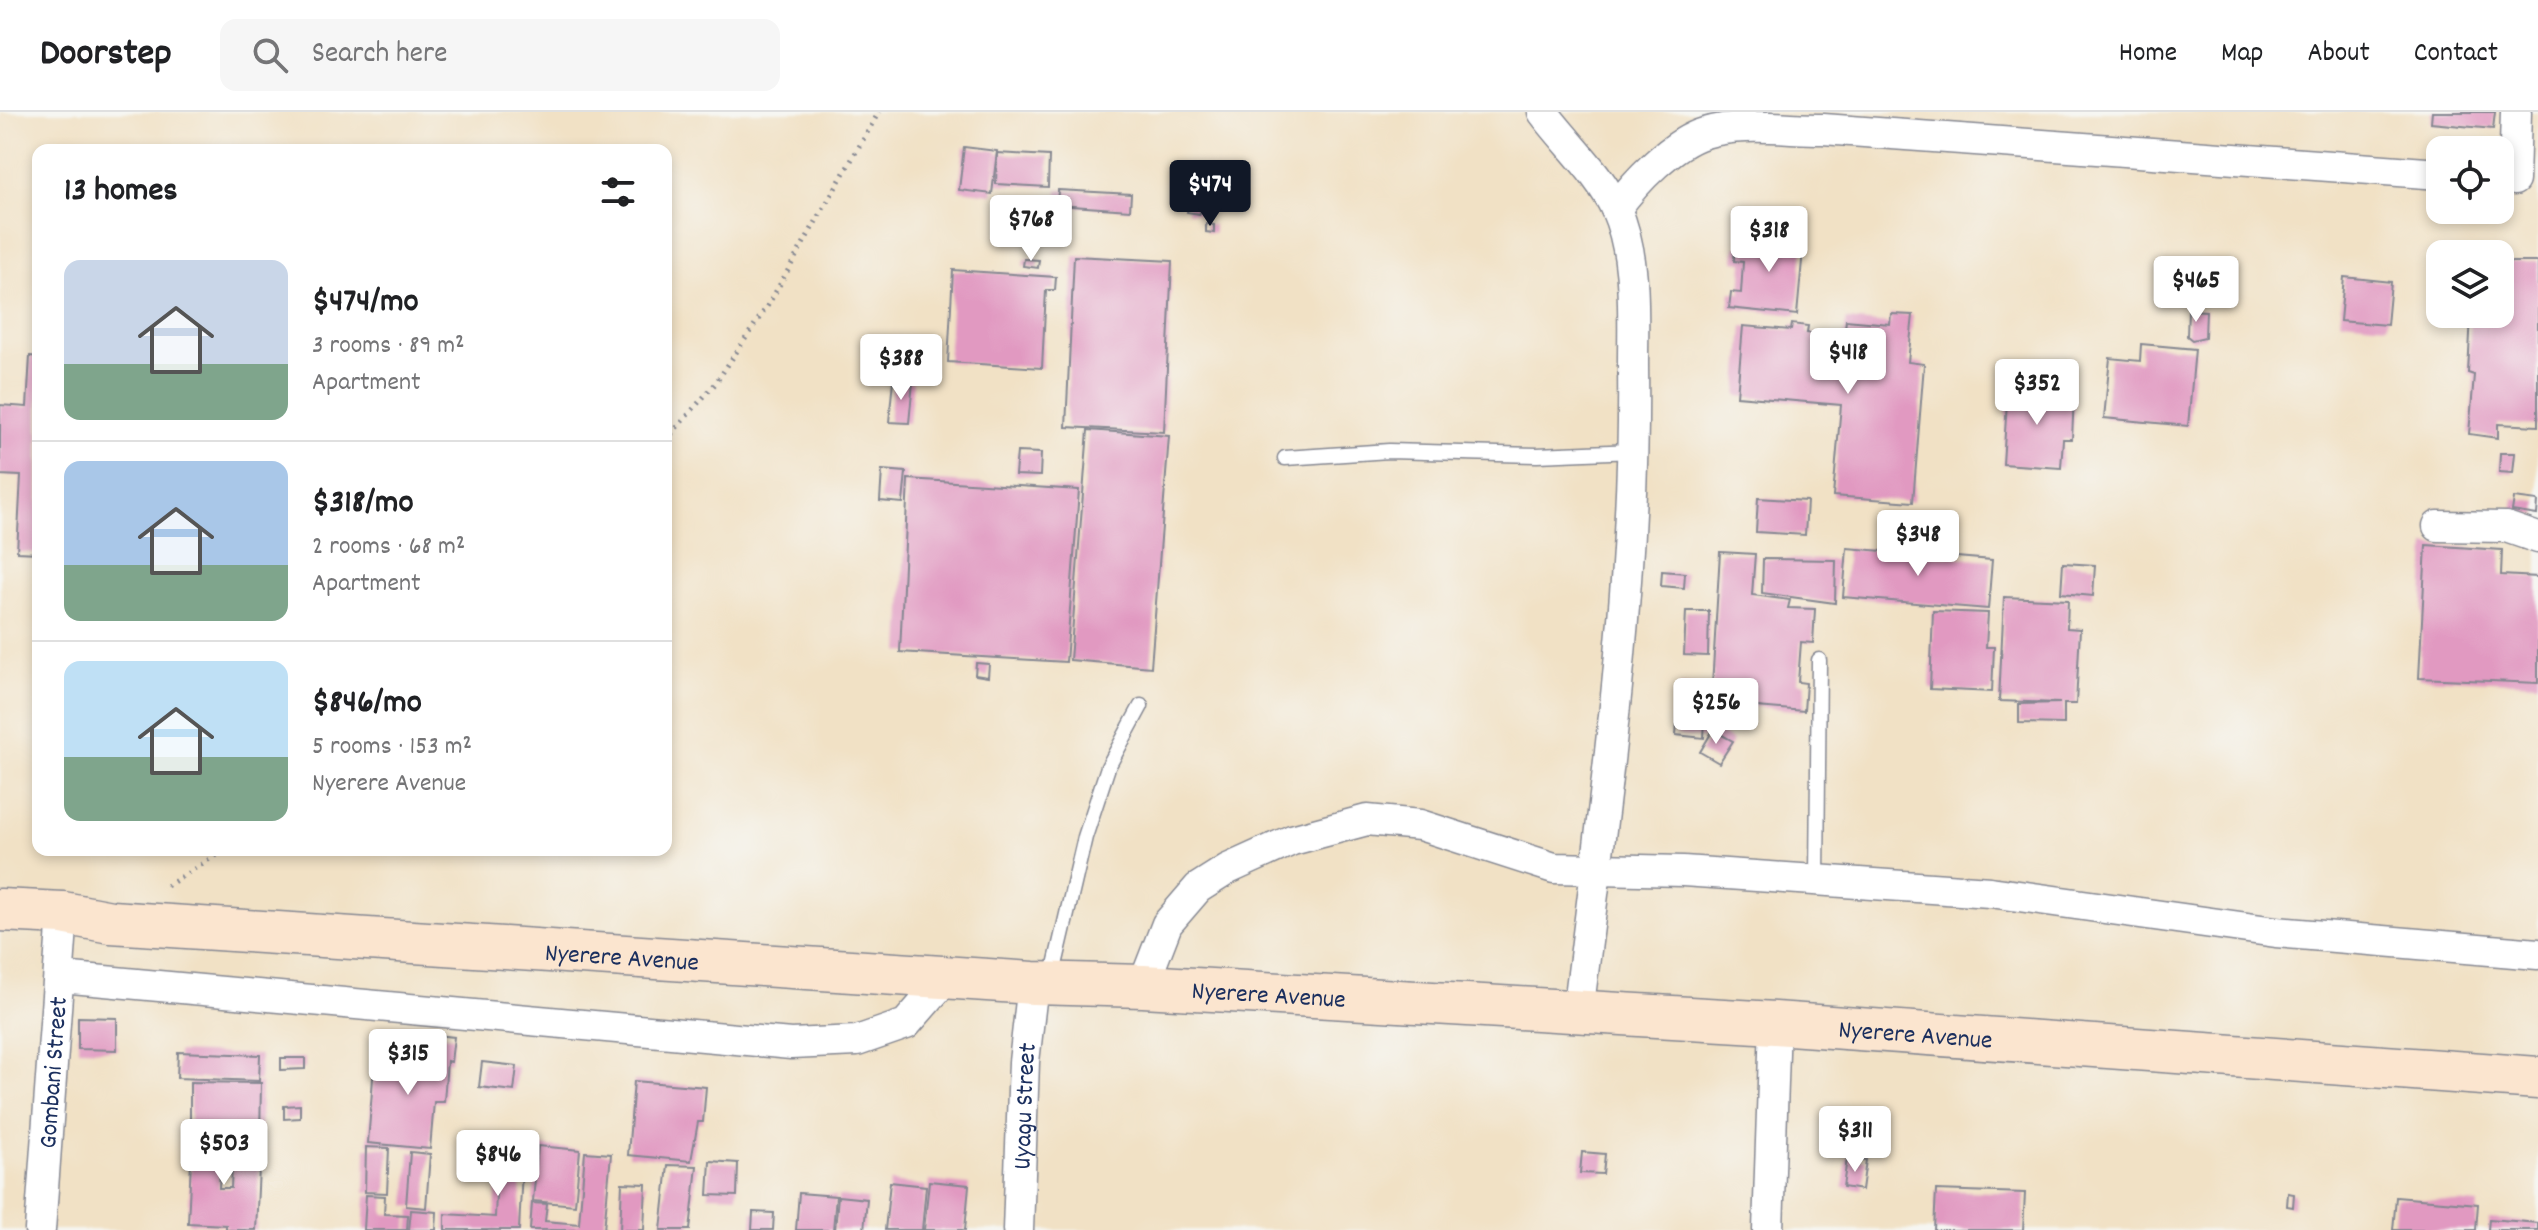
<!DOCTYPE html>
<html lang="en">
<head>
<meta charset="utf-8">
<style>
  body { margin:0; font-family:Dekko,sans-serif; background:#f6f6f6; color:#202124; height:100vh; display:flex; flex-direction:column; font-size:30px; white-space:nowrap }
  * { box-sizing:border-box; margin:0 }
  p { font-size:26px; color:#757577 }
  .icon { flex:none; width:44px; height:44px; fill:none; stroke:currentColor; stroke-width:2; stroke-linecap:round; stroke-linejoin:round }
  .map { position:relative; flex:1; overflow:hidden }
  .drawer { position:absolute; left:32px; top:32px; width:640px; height:712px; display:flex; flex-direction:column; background:#fff; border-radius:16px; box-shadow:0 4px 12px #0003 }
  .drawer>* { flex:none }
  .controls { position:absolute; left:2426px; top:24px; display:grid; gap:16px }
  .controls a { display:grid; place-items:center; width:88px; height:88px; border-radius:16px; background:#fff; box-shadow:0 4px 12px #0003; font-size:40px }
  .price { position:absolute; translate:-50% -68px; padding:0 18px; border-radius:8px; background:#fff; color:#222; font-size:26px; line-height:52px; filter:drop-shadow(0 2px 4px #0008) }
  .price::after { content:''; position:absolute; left:50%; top:48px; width:24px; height:18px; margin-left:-12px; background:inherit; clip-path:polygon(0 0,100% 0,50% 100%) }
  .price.selected { background:#111827; color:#fff }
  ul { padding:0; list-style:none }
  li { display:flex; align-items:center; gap:24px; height:200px; padding:0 32px }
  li+li { border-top:2px solid #e0e0e0 }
  li span { display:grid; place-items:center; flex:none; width:224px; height:160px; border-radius:16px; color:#555 }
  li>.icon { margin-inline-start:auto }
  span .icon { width:96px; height:96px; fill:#fffc; stroke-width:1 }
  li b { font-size:34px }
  h2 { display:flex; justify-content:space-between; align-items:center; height:96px; padding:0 32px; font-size:34px }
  header { display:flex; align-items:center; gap:48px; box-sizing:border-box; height:112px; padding:0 40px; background:#fff; border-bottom:2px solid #e0e0e0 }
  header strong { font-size:38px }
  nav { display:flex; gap:44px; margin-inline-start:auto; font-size:28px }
  .search { width:560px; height:72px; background:#f6f6f6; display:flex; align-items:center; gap:20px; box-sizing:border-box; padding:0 28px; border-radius:16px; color:#757577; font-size:30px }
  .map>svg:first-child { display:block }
  .building { fill:#e199c1 }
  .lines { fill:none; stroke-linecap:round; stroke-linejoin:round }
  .lane-casing { stroke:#868892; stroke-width:17 }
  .street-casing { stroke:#868892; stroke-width:33 }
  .secondary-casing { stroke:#868892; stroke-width:45 }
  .path { stroke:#868892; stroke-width:5; stroke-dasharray:2 6; stroke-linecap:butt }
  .lane { stroke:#fff; stroke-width:14 }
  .street { stroke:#fff; stroke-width:30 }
  .secondary { stroke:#fbe5cf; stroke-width:42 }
  .labels { text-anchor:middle; stroke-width:6; stroke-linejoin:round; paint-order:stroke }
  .street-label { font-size:26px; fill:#1b2f5e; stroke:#f6f6f2 }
</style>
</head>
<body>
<header>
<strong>Doorstep</strong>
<div class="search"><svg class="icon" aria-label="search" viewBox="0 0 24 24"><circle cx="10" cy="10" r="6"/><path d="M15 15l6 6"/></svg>Search here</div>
<nav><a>Home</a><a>Map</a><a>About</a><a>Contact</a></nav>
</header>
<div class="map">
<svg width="2538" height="1118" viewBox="0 0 2538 1118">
  <rect width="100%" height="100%" fill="#f6f6f2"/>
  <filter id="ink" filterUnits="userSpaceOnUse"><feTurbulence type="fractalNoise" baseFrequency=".0125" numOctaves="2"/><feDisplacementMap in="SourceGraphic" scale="16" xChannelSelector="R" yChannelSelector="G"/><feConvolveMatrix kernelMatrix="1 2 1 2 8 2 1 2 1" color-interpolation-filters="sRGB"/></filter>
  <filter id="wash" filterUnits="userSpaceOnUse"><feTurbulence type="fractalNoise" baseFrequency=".006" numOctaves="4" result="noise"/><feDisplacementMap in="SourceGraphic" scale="32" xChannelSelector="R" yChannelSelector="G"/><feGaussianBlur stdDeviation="1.8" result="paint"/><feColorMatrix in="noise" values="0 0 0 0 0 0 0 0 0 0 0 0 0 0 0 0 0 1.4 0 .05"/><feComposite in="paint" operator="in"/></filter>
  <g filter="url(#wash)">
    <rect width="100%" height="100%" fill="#f1e1c5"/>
    <g id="blocks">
      <g class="building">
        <polygon points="2432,0 2495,0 2493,17 2431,11"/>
        <polygon points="964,35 997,39 992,82 959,78"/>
        <polygon points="997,41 1049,44 1048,75 996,72"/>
        <polygon points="1191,67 1203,69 1200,102 1187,100"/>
        <polygon points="1058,78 1131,82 1130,98 1057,93"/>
        <polygon points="1206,112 1214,113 1214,121 1206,120"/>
        <polygon points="1746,121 1804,127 1797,203 1729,196 1731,180 1741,181 1743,150 1734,149 1735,134 1745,135"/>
        <polygon points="1074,144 1172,149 1164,320 1066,315"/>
        <polygon points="1024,147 1039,148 1038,156 1023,154"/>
        <polygon points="2500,150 2538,150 2538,314 2498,312 2498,326 2469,322 2474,263 2468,261 2471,202 2500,202"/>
        <polygon points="953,158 1056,165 1055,178 1046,178 1042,256 948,250"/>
        <polygon points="2344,165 2391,170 2387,213 2340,209"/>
        <polygon points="2188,198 2206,199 2205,225 2192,228 2187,224"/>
        <polygon points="1891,202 1913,203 1908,250 1924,252 1913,390 1833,384 1841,293 1737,284 1743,214 1791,218 1792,212 1808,214 1807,221 1844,225 1846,208 1890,212"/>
        <polygon points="2141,232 2195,237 2188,314 2104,306 2110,246 2140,249"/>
        <polygon points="30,244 38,245 38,441 17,440 21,364 0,363 0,293 27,295"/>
        <polygon points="893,268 913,270 909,311 889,310"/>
        <polygon points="2008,274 2057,277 2057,282 2074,284 2072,327 2063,327 2061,356 2003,352"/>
        <polygon points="1088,318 1169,324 1151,555 1070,548"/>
        <polygon points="1017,340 1041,341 1040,364 1015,363"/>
        <polygon points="2500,341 2515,341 2513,361 2499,360"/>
        <polygon points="882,358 906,360 903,391 880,389"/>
        <polygon points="908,367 1079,378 1066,550 900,540"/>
        <polygon points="1758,386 1807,389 1805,423 1756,420"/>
        <polygon points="2514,386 2538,389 2537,403 2512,399"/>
        <polygon points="2426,433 2502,438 2501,463 2538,465 2538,571 2419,566"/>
        <polygon points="1847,436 1992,448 1988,497 1843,485"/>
        <polygon points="1720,440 1755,442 1752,483 1790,488 1788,496 1815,497 1813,531 1801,530 1798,570 1806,571 1804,599 1711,591"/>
        <polygon points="1763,447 1836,448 1835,491 1762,481"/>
        <polygon points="2063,451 2095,453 2093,484 2061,481"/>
        <polygon points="1662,459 1685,461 1684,476 1661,474"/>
        <polygon points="2004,485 2068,488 2067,516 2080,517 2076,592 2064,592 2064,612 2019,611 2019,592 2060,591 1999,589"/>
        <polygon points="1686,499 1709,499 1708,544 1684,543"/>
        <polygon points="1933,499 1988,501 1986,535 1994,535 1992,580 1930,577"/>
        <polygon points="976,551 989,552 988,565 975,563"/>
        <polygon points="1680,573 1707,575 1704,626 1676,623"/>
        <polygon points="1713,618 1733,629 1719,651 1700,640"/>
        <polygon points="78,905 117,906 117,938 78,937"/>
        <polygon points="437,923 454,925 451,950 447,949 444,990 434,990 430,1037 368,1031 374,953 436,959 374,952 374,944 435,949"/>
        <polygon points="178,940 260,943 259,969 177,966"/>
        <polygon points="281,946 305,946 305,957 281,958"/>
        <polygon points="482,950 517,954 514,979 479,975"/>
        <polygon points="634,969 706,975 703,1010 698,1010 691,1049 628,1043"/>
        <polygon points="190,970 261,971 260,1027 190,1025"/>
        <polygon points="300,993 300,1006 284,1007 284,994"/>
        <polygon points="192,1028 221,1030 219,1076 231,1076 233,1033 260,1035 256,1118 226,1118 226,1113 188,1111"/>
        <polygon points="538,1034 580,1038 575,1093 533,1089"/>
        <polygon points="366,1035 389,1036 387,1081 365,1080"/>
        <polygon points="498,1035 523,1037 519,1118 445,1118 445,1102 495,1105"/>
        <polygon points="410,1040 430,1042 426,1096 406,1094"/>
        <polygon points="585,1040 611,1042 604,1118 530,1118 532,1091 547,1092 545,1109 579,1112"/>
        <polygon points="1582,1040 1605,1042 1603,1062 1580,1061"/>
        <polygon points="1847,1046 1866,1048 1862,1078 1843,1075"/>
        <polygon points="710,1049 738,1051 737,1084 708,1083"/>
        <polygon points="668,1053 697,1054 690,1118 661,1118"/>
        <polygon points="929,1069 969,1073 965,1118 924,1118"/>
        <polygon points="890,1070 926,1074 922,1118 885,1118"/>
        <polygon points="622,1071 646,1072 644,1118 620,1118"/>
        <polygon points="1936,1078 2025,1081 2023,1118 1934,1118"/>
        <polygon points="799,1081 836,1084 833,1118 796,1118"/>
        <polygon points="2288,1081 2294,1082 2293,1095 2287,1094"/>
        <polygon points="366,1083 385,1084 384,1102 408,1103 407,1118 364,1118"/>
        <polygon points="838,1084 867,1087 864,1118 835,1118"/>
        <polygon points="2396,1085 2478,1092 2476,1118 2393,1118"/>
        <polygon points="411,1098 437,1100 436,1118 409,1118"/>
        <polygon points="753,1100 774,1101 773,1118 752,1118"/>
        <polygon points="2489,1107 2538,1111 2538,1118 2488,1118"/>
      </g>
    </g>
  </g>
  <g filter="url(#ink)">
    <use href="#blocks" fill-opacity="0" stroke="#868892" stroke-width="2"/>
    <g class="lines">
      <g class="lane-casing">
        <g id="lane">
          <polyline points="1285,346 1389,339 1537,343 1634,339"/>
          <polyline points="1817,767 1819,548"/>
          <polyline points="1052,866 1085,725 1108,655 1141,594"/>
        </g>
      </g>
      <g class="street-casing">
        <g id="street">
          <path d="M1543 0C1566 31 1600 62 1616 97 1637 144 1633 203 1633 253 1636 465 1605 689 1578 900"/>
          <polyline points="2514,68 2516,0"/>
          <path d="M1616 97C1634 71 1673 30 1705 21 1740 10 1786 17 1823 17L2440 62"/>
          <polyline points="2438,414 2506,415 2538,426"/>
          <polyline points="61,865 791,932 857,929 906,912 949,863"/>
          <polyline points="1143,874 1167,812 1198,776 1228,757 1292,728 1367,708 1420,713 1554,756 1683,759 1990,780 2276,820 2538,842"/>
          <path id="s1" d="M40 1118 63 801"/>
          <path id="s2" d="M1018 1118 1024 950 1033 871"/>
          <polyline points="1768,1118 1775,911"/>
        </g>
      </g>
      <g class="secondary-casing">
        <g id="secondary">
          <path id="s3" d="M0 798 63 801 111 810 1033 871 1143 874 1775 911 2538 966"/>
        </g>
      </g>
      <g class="path">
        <polyline points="666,328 715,272 768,193 879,0"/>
        <polyline points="167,774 224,738"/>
      </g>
      <use href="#lane" class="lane"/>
      <use href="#street" class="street"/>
      <use href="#secondary" class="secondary"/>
    </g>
  </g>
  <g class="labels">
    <g class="street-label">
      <text dy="9" stroke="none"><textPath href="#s3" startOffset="624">Nyerere Avenue</textPath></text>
      <text dy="9" stroke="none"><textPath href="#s3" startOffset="1272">Nyerere Avenue</textPath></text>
      <text dy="9" stroke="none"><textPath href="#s3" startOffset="1920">Nyerere Avenue</textPath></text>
      <text dy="9" stroke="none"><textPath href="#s1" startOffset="158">Gombani Street</textPath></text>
      <text dy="9" stroke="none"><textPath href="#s2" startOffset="124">Uyagu Street</textPath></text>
    </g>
  </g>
</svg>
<div class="controls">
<a><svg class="icon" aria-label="locate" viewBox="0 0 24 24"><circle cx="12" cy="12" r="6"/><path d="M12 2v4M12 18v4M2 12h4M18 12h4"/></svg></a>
<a><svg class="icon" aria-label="layers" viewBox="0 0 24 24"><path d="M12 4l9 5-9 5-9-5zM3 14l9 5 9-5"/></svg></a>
</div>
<b class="price selected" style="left:1210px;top:116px">$474</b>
<b class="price" style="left:1031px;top:151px">$768</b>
<b class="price" style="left:1769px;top:162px">$318</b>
<b class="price" style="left:2196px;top:212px">$465</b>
<b class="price" style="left:1848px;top:284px">$418</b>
<b class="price" style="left:901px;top:290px">$388</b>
<b class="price" style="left:2037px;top:315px">$352</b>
<b class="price" style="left:1918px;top:466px">$348</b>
<b class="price" style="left:1716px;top:634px">$256</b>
<b class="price" style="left:408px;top:985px">$315</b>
<b class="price" style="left:1855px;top:1062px">$311</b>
<b class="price" style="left:224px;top:1075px">$503</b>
<b class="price" style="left:498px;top:1086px">$846</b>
<section class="drawer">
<h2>13 homes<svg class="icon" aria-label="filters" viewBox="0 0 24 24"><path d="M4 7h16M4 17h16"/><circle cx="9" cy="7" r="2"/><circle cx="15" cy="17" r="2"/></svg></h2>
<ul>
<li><span style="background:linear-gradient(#c9d6e8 65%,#7fa58c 0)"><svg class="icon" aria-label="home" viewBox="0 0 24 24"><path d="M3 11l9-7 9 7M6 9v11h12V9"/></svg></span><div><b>$474/mo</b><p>3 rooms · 89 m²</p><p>Apartment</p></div></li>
<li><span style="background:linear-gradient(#a9c7e8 65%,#7fa58c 0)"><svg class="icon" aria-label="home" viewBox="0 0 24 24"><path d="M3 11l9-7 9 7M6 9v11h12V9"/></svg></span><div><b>$318/mo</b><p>2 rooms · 68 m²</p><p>Apartment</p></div></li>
<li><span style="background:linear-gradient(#bfe0f5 60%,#7fa58c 0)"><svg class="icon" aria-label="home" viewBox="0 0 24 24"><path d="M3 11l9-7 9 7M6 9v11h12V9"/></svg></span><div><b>$846/mo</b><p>5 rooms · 153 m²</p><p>Nyerere Avenue</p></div></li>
</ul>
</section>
</div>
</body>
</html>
